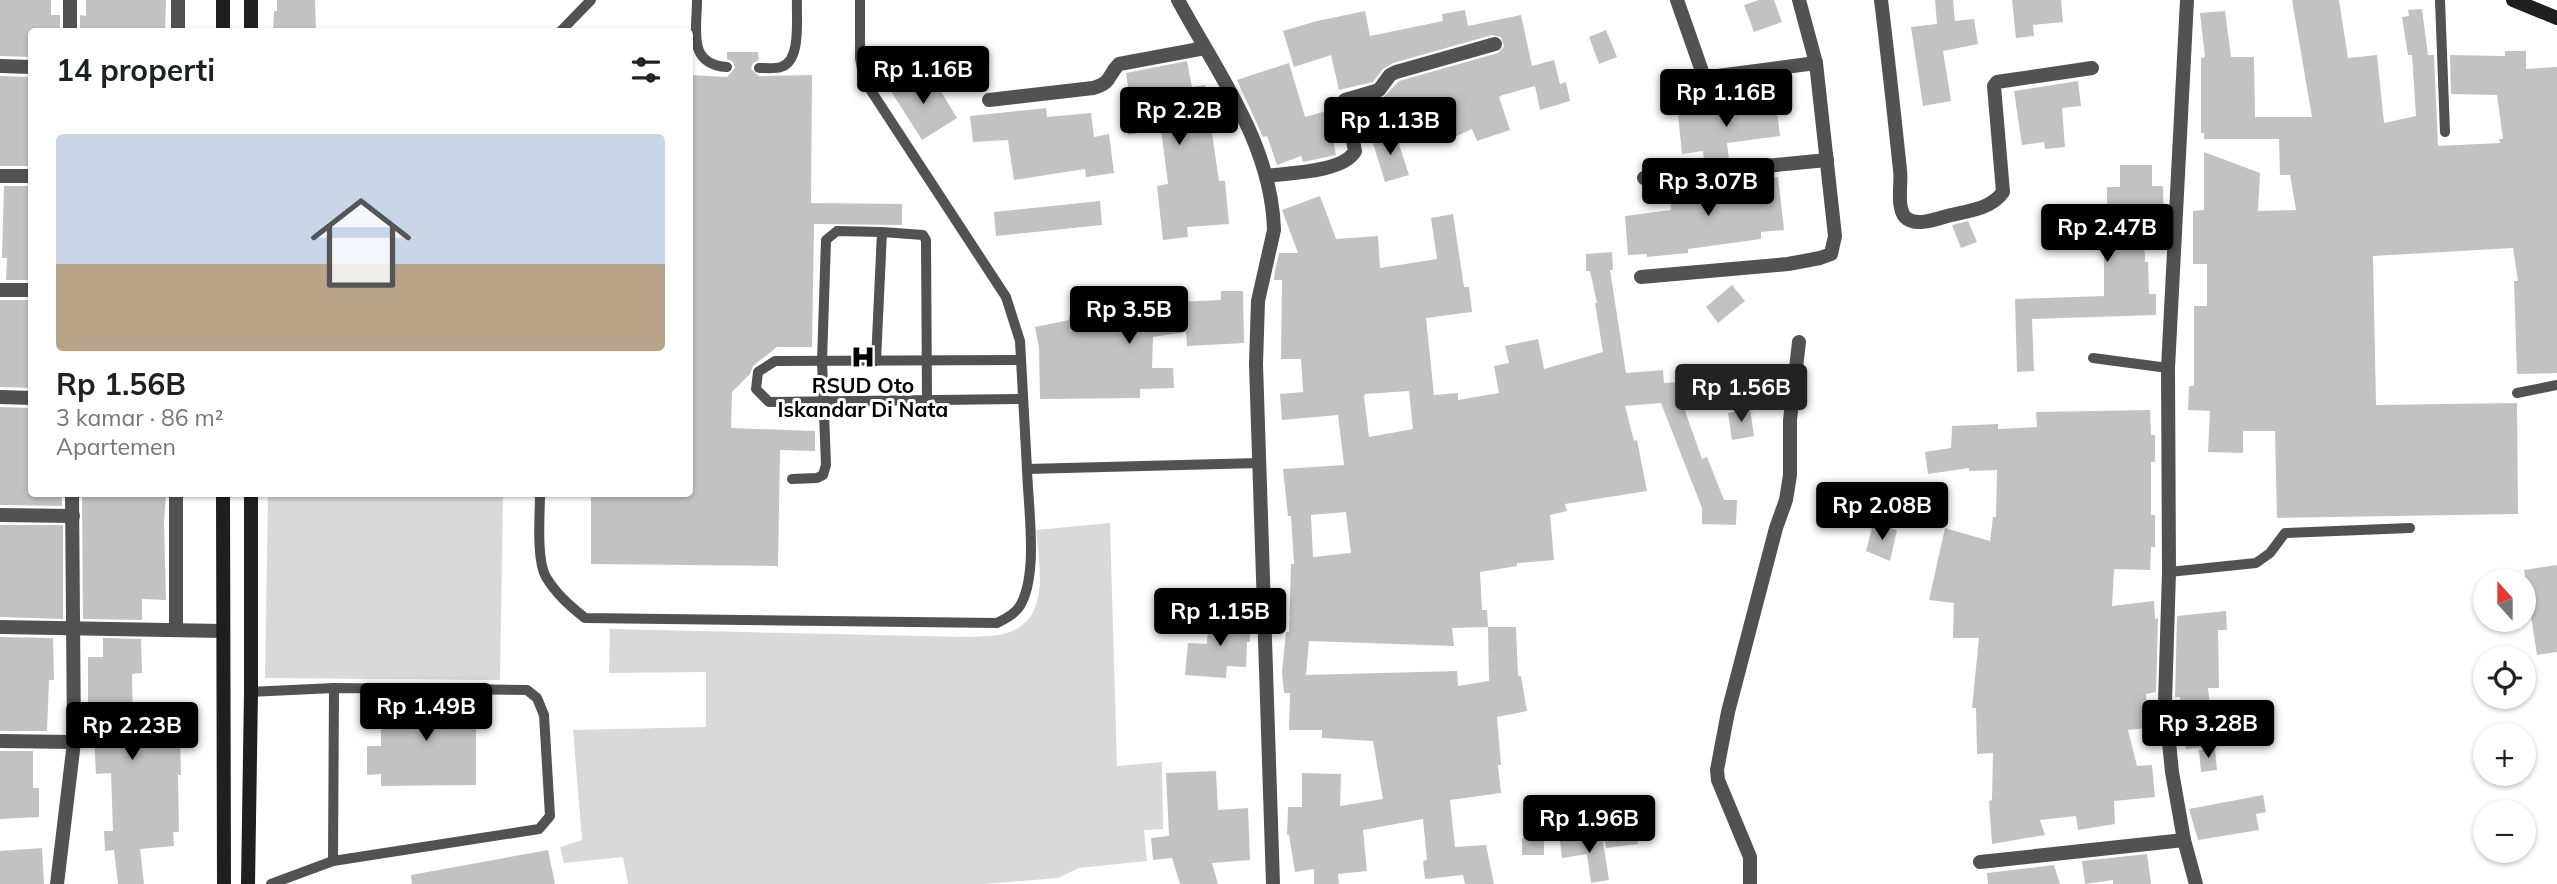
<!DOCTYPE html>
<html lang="id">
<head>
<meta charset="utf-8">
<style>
  body { margin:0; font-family:Mulish,sans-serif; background:#f2f2f2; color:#202124; height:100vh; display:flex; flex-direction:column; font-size:26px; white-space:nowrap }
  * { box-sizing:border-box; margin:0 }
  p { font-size:23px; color:#757577 }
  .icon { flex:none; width:38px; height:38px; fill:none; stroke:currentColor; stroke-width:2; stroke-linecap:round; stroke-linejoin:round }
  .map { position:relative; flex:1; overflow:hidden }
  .sheet { position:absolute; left:28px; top:28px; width:665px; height:469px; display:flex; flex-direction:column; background:#fff; border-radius:7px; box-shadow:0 2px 5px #0004 }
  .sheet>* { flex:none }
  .needle { width:46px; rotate:339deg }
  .tools { position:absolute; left:2473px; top:569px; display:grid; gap:14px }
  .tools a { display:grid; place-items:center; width:63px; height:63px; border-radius:50%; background:#fff; box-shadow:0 2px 5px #0004; font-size:35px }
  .price { position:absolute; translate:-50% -60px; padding:0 16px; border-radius:7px; background:#000; color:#fff; font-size:23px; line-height:46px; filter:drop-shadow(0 2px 4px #0008) }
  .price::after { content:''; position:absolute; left:50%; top:42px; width:21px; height:16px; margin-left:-10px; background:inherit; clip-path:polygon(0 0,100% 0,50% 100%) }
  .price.selected { background:#222; color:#fff }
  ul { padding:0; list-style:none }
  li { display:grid; align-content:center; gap:14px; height:371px; padding:0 28px }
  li+li { border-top:2px solid #e0e0e0 }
  li span { display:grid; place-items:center; height:217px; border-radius:7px; color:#555 }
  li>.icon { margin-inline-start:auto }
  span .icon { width:126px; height:126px; fill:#fffc; stroke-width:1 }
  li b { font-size:30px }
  h2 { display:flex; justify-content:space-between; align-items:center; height:84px; padding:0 28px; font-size:30px }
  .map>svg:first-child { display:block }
  .green { fill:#d9d9d9 }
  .building { fill:#c2c2c2; fill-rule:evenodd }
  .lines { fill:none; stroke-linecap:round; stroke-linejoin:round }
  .lane { stroke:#525252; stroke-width:10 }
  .street { stroke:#525252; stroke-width:14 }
  .secondary { stroke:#1f1f1f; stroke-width:14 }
  .labels { text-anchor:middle; stroke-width:6; stroke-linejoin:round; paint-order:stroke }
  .poi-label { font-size:21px; font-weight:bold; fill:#000; stroke:#fff }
</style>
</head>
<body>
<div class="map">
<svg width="2557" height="884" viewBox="0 0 2557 884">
  <rect width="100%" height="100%" fill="#fff"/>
  <g class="green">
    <polygon points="268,494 503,494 500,680 265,678"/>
    <path d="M1110 523 1117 766 1162 762 1163 829 1144 830 1147 861 1079 868 1058 878 984 884H628L623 857 564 863 560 847 582 840 573 730 706 727V672L609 673 610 629 967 637C980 636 998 637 1010 632 1051 616 1039 565 1036 530Z"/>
  </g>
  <g class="building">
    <polygon points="0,0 51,0 51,15 60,15 60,32 32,32 32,57 0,56"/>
    <polygon points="86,0 166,0 165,32 80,32 80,15 86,16"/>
    <polygon points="277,0 315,0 316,32 273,32 274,11 277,11"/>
    <polygon points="1759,0 1774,0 1782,22 1754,32 1744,5"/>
    <polygon points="1935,0 1953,0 1955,21 1974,19 1978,44 1943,51 1951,101 1923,106 1911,27 1937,24"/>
    <polygon points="2012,0 2061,0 2063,22 2033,25 2034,36 2016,38"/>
    <polygon points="2292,0 2339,0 2348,58 2377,55 2384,123 2416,116 2412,55 2408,55 2402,17 2409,16 2408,10 2422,9 2428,55 2434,55 2438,146 2500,143 2499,139 2503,139 2497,95 2451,94 2450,55 2505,56 2505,51 2526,51 2526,69 2557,67 2557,373 2517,374 2514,281 2518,281 2513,248 2373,256 2376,405 2517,403 2518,514 2277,518 2275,431 2243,431 2243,453 2208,452 2210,411 2188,410 2189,386 2194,386 2194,306 2207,306 2207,264 2193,264 2193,211 2204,210 2204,152 2260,173 2258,211 2296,210 2290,175 2280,175 2279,139 2204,139 2204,133 2201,133 2201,58 2205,57 2200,13 2225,11 2231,57 2254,57 2255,117 2312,117"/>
    <polygon points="1465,10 1468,26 1521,15 1532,66 1554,60 1560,84 1566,82 1570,101 1540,110 1535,86 1503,95 1499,97 1510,130 1477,141 1472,129 1441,143 1428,116 1389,126 1382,99 1399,81 1498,53 1504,46 1501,37 1492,35 1393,63 1383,69 1373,82 1339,90 1331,55 1294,67 1283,31 1317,21 1365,11 1370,36 1443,21 1442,14"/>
    <polygon points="1606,30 1617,57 1599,64 1589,37"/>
    <polygon points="727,52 758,52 759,60 753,63 751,69 759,76 812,75 811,203 902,204 902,225 814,224 812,347 777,347 753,366 750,374 732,392 731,428 815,431 815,451 780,450 778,566 591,564 591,494 690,494 690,258 692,258 693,181 690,181 690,75 727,77 735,68 733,62 727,59"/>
    <polygon points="1187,61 1192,87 1205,85 1219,181 1225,181 1229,224 1187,227 1188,237 1163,240 1157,186 1168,184 1161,129 1128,135 1123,107 1131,106 1126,73"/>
    <polygon points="1289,63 1305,117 1337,108 1342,136 1333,139 1336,155 1303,162 1301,156 1277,165 1267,136 1263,137 1237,80"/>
    <polygon points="912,73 921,88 934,80 957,118 922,140 889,88"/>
    <polygon points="0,76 32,77 32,166 0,166"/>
    <polygon points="2078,81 2081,106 2062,108 2065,147 2045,149 2044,142 2022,145 2014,91"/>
    <polygon points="1754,103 1754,106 1776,103 1780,136 1727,143 1729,160 1704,162 1703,151 1682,154 1678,114"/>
    <polygon points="1046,108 1047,117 1091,113 1094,137 1109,134 1114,173 1086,177 1085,169 1014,180 1008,140 973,142 970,116"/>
    <polygon points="1395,132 1409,175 1385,182 1372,140"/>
    <polygon points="2120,165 2152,165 2152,186 2163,186 2164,225 2144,225 2145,262 2148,262 2149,294 2156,294 2156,315 2032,319 2034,371 2017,372 2015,299 2104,296 2104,230 2107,230 2107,187 2120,187"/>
    <polygon points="1778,177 1784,230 1761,232 1761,239 1688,249 1688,253 1647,257 1647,254 1628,255 1625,216 1671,210 1669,190 1706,185 1706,182 1732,179 1732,182"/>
    <polygon points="4,186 32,186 32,280 6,280 7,258 2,258"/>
    <path d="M1320 196 1336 239 1378 236 1380 268 1437 259 1431 218 1453 214 1464 287H1469L1472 312 1426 318 1434 395 1458 393V400L1499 393 1494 366 1509 363 1505 346 1538 339 1544 369 1603 352 1595 303H1597L1590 271H1586V254L1612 252 1613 270H1610L1626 373 1663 370 1664 383 1680 382 1682 402 1702 459 1707 457 1724 500H1737L1736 525 1702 524V508L1661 403 1625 406 1634 441 1637 440 1647 491 1565 504 1567 511 1550 515 1554 560 1517 563V566L1480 572 1482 610H1487L1488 627H1516L1518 676H1521L1527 711 1497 717 1501 765H1498L1501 793 1450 800 1455 847 1486 845 1494 884H1465L1463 875 1425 879 1423 861 1427 860 1423 819 1363 830 1367 871 1338 874 1339 884H1314V869L1295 872 1289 835H1287L1288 807H1302V773L1341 774 1340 806 1383 799 1373 741 1322 738V730H1289L1290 693H1284L1282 672 1286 632H1289L1291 564H1294L1291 516H1288L1283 469 1344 465 1338 415 1282 420 1280 394 1303 392 1301 359H1281L1282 280H1274L1275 271 1279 253H1298L1282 210ZM1409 391 1413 429 1369 437 1364 397 1365 394ZM1346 512 1351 553 1313 557 1311 515ZM1488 627 1489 681 1458 686 1457 671 1306 675 1309 641 1454 646 1452 628Z"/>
    <polygon points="1100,201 1102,225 996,236 994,212"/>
    <polygon points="1968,221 1977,242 1961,248 1952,225"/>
    <polygon points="1732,285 1745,301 1718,323 1706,307"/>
    <polygon points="1221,291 1243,291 1244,343 1187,346 1186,332 1153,337 1152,368 1173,368 1174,388 1140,389 1140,398 1040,399 1039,348 1035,327 1069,320 1069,317 1177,299 1178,302 1221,300"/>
    <polygon points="0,300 32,300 32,388 0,387"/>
    <polygon points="0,407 32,408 32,494 62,494 62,506 0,505"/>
    <polygon points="1750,409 1754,436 1732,440 1728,413"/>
    <polygon points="2150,410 2151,435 2155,435 2155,462 2151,462 2151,515 2155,515 2155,547 2151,547 2150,570 2114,569 2112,606 2154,601 2155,619 2158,618 2156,692 2146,694 2149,728 2128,730 2137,766 2152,765 2155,797 2114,801 2115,824 2078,830 2076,816 2040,820 2045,835 1992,844 1989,801 1992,800 1993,753 1977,754 1976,708 1972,708 1979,638 1953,638 1954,603 1929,600 1945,528 1990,541 1993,517 1996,517 1997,470 1969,471 1969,468 1928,474 1925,452 1951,448 1952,426 1998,424 1998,429 2037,427 2036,412"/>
    <polygon points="82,494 166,494 164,523 166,600 142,599 142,620 83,619"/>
    <polygon points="1873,524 1897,530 1890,561 1866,551"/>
    <polygon points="0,525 63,525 63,619 0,617"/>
    <polygon points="2557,565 2557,652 2537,655 2524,570"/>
    <polygon points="2226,611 2227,630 2218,630 2219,688 2208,688 2214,746 2186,749 2180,697 2175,697 2177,616"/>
    <polygon points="1232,617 1250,617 1250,642 1247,642 1246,667 1227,666 1226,678 1185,675 1188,643 1207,644 1208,618"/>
    <polygon points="0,637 53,638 54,680 49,680 47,731 0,731"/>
    <polygon points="103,638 141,639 142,673 132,674 133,735 180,734 181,775 178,775 179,832 173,832 174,846 140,849 144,884 118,884 114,850 105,851 104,831 113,831 111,773 96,774 94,737 99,737 98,705 88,705 88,657 103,657"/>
    <polygon points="399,697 476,697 476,785 381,786 381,774 367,775 367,746 381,746 381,703 399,703"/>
    <polygon points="2215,749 2217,770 2201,772 2199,750"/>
    <polygon points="0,751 33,751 33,788 39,788 39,817 0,819"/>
    <polygon points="1216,771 1218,810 1248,808 1250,860 1212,863 1218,884 1180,884 1172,858 1153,860 1151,838 1169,836 1166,773"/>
    <polygon points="2263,795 2266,812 2256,814 2259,830 2198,840 2189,809"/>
    <polygon points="1634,813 1638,844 1606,848 1602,817"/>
    <polygon points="1602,835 1609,880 1591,883 1587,854 1562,858 1560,841"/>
    <rect x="1522" y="838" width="22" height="17"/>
    <polygon points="42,848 44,884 0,884 0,851"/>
    <polygon points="548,850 555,884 412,884 411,875"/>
    <polygon points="2147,854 2151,884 2113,884 2113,880 2085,884 2082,861"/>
    <polygon points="2054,865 2060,884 1988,884 1987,873"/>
  </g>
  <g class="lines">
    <g class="lane">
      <path d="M697 0C697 31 687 64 727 67"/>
      <polyline points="860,0 860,58 864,80 1006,297 1020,341 1027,469 1259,463"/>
      <polyline points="2440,0 2445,132"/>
      <polyline points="560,32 591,0"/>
      <path d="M759 68C765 68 775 69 781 67 802 61 796 17 797 0"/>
      <polyline points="2093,358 2168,368"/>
      <polyline points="1021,360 775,361 758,372 756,389 769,402 1023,399"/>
      <polyline points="876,361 882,232 923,235 926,240 927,401"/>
      <polyline points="2517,393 2557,385"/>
      <polyline points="792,479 817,478 823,475 826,465 822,361 826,240 837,231 882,232"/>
      <path d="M540 494C540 514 536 560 546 577 556 594 570 606 585 618L997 623C1007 618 1017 613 1022 602 1038 570 1028 505 1027 469"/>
      <polyline points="2169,572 2256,563 2270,553 2285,533 2410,528"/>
      <polyline points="251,692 334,688 527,690 537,698 544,715 550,816 539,829 333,861"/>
      <polyline points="271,884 333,861 334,688"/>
    </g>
    <g class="street">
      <polyline points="70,0 70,32"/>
      <path d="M1178 0C1217 72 1272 145 1274 230L1258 301 1256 364 1273 884"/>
      <polyline points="1677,0 1704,77"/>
      <path d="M1881 0C1888 57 1894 113 1900 170 1902 183 1896 206 1905 217 1916 228 1939 218 1951 215 1970 211 1992 208 2003 192L1994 86 1997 82 2092 68"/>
      <polyline points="2187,0 2168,368 2169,572 2165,702 2172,772 2184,840 2196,884"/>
      <polyline points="178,32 178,0"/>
      <polyline points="0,66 32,67"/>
      <polyline points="1672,82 1816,63"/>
      <path d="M989 100 1093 88C1113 82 1107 76 1119 64L1205 48"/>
      <polyline points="0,176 32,176"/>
      <path d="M1266 176C1289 173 1344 172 1355 151L1345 100 1379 90 1390 75 1396 72 1495 44"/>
      <polyline points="1644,178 1827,160"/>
      <polyline points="1641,277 1788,264 1820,258 1831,254 1835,236 1816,63 1799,0"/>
      <polyline points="0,290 32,290"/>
      <polyline points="0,397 32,398"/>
      <polyline points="0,515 73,516"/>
      <polyline points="0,627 222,631"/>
      <polyline points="176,630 176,494"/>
      <polyline points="0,741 74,742"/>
      <polyline points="1980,862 2184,840"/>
      <polyline points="57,884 74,742 72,494"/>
      <polyline points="1750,884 1750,857 1718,780 1717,770 1728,712 1776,528 1786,500 1790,475 1790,420 1799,342"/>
    </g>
    <g class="secondary">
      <polyline points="223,0 223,32"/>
      <polyline points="251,0 251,32"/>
      <polyline points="2513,0 2557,18"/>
      <polyline points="223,494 224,884"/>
      <polyline points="248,884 251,692 251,494"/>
    </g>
  </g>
  <defs>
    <g id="hospital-bare" transform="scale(1.89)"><path d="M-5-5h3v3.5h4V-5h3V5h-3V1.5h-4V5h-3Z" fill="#000" stroke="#fff" stroke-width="2.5" paint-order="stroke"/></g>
  </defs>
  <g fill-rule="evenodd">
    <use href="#hospital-bare" x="863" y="357"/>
  </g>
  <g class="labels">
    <g class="poi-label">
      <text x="863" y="393">RSUD Oto<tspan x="863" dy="24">Iskandar Di Nata</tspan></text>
    </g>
  </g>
</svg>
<div class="tools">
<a><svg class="needle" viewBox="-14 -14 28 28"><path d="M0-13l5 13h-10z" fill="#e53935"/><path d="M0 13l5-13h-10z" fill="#757577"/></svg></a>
<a><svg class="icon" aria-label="locate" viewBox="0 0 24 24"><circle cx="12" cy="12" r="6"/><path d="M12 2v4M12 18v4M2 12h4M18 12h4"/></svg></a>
<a>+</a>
<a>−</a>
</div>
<b class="price" style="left:923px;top:106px">Rp 1.16B</b>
<b class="price" style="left:1726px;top:129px">Rp 1.16B</b>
<b class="price" style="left:1179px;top:147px">Rp 2.2B</b>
<b class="price" style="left:1390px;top:157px">Rp 1.13B</b>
<b class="price" style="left:1708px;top:218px">Rp 3.07B</b>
<b class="price" style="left:2107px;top:264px">Rp 2.47B</b>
<b class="price" style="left:1129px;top:346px">Rp 3.5B</b>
<b class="price selected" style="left:1741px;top:424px">Rp 1.56B</b>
<b class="price" style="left:1882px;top:542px">Rp 2.08B</b>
<b class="price" style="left:1220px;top:648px">Rp 1.15B</b>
<b class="price" style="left:426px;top:743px">Rp 1.49B</b>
<b class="price" style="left:2208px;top:760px">Rp 3.28B</b>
<b class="price" style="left:132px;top:762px">Rp 2.23B</b>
<b class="price" style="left:1589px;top:855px">Rp 1.96B</b>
<section class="sheet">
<h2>14 properti<svg class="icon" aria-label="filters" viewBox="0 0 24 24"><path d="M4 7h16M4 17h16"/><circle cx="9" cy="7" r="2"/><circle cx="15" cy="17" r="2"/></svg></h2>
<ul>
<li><span style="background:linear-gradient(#c9d6e8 60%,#b9a48a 0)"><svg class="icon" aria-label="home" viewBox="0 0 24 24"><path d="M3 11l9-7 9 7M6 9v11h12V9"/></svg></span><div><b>Rp 1.56B</b><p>3 kamar · 86 m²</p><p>Apartemen</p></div></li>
</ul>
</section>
</div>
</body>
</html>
